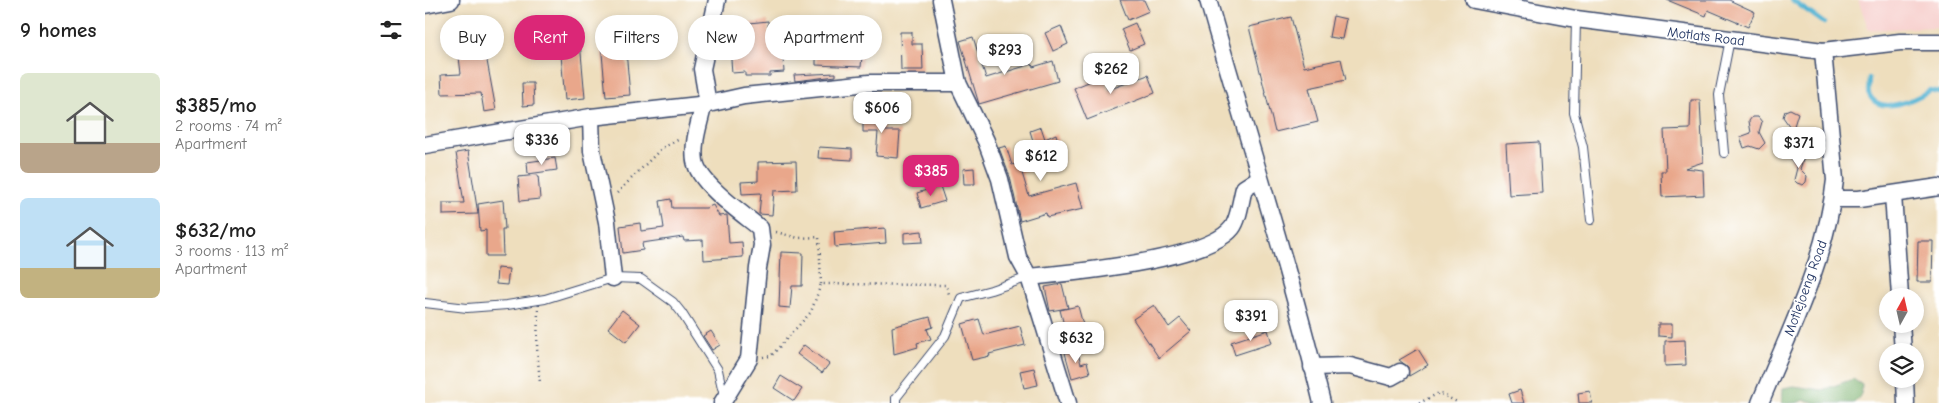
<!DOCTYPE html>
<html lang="en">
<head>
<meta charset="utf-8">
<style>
  body { margin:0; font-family:"Comic Neue",sans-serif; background:#f6f6f6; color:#222; height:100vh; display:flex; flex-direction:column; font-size:19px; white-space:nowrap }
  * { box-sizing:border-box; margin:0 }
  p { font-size:16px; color:#767676 }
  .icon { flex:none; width:28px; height:28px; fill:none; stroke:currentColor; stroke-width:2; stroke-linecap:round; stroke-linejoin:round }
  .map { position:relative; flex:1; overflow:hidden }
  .panel { display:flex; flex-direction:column; background:#fff; width:425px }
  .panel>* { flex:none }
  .banner { position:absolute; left:15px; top:15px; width:475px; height:45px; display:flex; gap:10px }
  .needle { width:32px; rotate:8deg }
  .controls { position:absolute; left:1454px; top:288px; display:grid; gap:10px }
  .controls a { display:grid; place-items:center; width:45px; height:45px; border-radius:50%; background:#fff; box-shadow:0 2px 8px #0003; font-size:25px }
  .price { position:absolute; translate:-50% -42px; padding:0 11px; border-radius:10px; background:#fff; color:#222; font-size:16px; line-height:32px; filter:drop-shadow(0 1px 2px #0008) }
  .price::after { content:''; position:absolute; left:50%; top:30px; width:15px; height:11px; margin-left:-8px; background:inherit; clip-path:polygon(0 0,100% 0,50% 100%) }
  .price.active { background:#db2777; color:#fff }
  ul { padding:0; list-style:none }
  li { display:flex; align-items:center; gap:15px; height:125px; padding:0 20px }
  li span { display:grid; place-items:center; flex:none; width:140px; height:100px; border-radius:8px; color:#555 }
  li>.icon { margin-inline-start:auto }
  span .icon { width:60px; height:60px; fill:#fffc; stroke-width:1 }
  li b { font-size:21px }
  h2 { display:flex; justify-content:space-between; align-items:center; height:60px; padding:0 20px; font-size:21px }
  .tag { padding:0 18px; border-radius:22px; background:#fff; box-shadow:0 2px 8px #0003; font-size:18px; line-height:45px }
  .tag.active { background:#db2777; color:#fff }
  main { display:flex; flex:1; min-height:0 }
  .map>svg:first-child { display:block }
  .built { fill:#f7d0ce }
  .forest { fill:#7ab06c; stroke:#4a7065 }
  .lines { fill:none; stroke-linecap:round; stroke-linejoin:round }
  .stream { stroke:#55b4d3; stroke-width:4.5 }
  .building { fill:#e9a78b }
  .service-casing { stroke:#3b496c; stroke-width:10 }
  .minor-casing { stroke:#3b496c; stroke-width:19 }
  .path { stroke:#3b496c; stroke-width:2.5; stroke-dasharray:1 4; stroke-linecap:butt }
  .service { stroke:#fff; stroke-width:8 }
  .minor { stroke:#fff; stroke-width:16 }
  .labels { text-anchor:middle; stroke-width:4; stroke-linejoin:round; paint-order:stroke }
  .street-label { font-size:14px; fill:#1b2f5e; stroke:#fff }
</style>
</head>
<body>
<main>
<section class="panel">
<h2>9 homes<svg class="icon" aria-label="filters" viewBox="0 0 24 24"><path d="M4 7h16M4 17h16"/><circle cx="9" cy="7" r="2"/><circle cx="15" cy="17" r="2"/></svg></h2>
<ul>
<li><span style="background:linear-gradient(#dfe7d0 70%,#b9a48a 0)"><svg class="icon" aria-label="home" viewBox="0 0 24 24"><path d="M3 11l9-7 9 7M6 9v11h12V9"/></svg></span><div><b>$385/mo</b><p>2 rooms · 74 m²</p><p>Apartment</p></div></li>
<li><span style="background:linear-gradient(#bfe0f5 70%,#c2b280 0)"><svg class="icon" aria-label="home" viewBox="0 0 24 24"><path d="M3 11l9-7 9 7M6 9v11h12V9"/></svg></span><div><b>$632/mo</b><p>3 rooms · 113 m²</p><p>Apartment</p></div></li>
</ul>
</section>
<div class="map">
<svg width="1514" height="403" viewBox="0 0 1514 403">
  <rect width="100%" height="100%" fill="#fff"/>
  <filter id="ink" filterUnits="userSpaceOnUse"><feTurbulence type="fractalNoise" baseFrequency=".02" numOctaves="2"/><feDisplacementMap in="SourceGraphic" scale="10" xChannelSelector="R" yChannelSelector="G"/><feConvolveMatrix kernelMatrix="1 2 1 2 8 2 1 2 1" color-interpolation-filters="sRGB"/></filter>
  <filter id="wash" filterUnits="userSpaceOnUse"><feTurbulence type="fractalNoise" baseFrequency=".0096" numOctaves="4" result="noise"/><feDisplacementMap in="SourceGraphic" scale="20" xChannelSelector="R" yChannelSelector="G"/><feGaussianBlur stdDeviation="1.12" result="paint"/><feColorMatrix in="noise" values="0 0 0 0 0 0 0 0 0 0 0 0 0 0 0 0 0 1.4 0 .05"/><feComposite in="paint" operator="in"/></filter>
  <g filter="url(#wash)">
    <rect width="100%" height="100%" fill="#eedebd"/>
    <polygon class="built" points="1433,0 1514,0 1514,27 1444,30"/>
    <polygon class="forest" points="1428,379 1437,385 1436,395 1429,403 1392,403 1380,400 1371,403 1357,403 1358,388 1369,386 1397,390"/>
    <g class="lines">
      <g class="stream">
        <polyline points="1367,0 1399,23"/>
        <path d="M1444 78C1444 82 1443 90 1444 94 1454 117 1491 99 1505 90L1514 92"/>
      </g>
    </g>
    <g id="blocks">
      <g class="building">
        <polygon points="695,0 719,0 724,11 703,20"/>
        <polygon points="1242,0 1304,0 1330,12 1323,27 1283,10 1281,16"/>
        <polygon points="908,16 921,19 917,39 904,37"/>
        <polygon points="866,17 879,67 916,59 921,80 884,88 893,122 850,132 824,27"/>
        <polygon points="314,19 315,24 343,21 344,47 357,46 359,72 345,73 345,76 320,76 320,72 307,73 303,20"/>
        <polygon points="710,23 719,44 705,50 696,29"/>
        <polygon points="636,26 643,44 628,51 620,33"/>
        <polygon points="199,29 205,95 181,97 175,32"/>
        <polygon points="475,32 487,32 487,44 497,44 498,70 476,70"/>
        <polygon points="548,37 561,78 607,64 608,67 628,61 633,81 554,104 535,41"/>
        <polygon points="155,42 160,98 140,100 135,44"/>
        <polygon points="420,45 438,45 436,67 391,65 391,46"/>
        <polygon points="60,50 71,110 59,112 56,93 17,94 16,75 36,74 34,57 40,56 40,53"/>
        <polygon points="411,73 411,76 370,81 369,75"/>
        <polygon points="723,75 730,93 662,120 649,88 678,76 683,90"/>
        <polygon points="97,83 108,83 109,105 98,106"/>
        <polygon points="1266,100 1275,100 1278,162 1260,168 1278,170 1279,195 1237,197 1236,171 1241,171 1239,130 1265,129"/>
        <polygon points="1365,109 1373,113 1369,126 1375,135 1371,144 1362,138 1365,127 1358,117 1360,111"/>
        <polygon points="438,111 458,111 459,131 475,131 473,158 451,156 453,132 438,132"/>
        <polygon points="1327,117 1333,117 1337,122 1334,132 1340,143 1334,149 1325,146 1319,148 1315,137 1326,133 1324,121"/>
        <polygon points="616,127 620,139 631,134 638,160 597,173 604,196 651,183 658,209 622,217 621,213 595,221 585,177 574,148 581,146 587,165 613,157 605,131"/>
        <polygon points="1114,142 1117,193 1084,195 1081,144"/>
        <polygon points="394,147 427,149 427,160 393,158"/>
        <polygon points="1372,150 1379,157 1375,169 1382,176 1381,182 1378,185 1372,183 1369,180 1372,168 1366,159"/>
        <polygon points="43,151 53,214 18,215 18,203 39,203 31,153"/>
        <polygon points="130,158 132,170 103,174 102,162"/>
        <polygon points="371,161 372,190 349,191 347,215 334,214 336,193 317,194 316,182 333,181 333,162"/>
        <polygon points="549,168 550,184 539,184 538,169"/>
        <polygon points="113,175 115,199 95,201 93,177"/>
        <polygon points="515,186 520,201 496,208 492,193"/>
        <polygon points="246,199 247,208 281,208 288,205 294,216 302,215 304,243 317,242 318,257 279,260 278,240 259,241 258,237 217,243 218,250 198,253 195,226 215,223 216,231 239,228 235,201"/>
        <polygon points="78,200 80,229 77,229 78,256 61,256 61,230 55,231 53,204"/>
        <polygon points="460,228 461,243 410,247 409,232"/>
        <polygon points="497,231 498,242 479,243 479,233"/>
        <polygon points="1493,241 1508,241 1507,282 1492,282"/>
        <polygon points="356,252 378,253 377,286 367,286 365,308 354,307"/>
        <polygon points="72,268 84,269 82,285 71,284"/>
        <polygon points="637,284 643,308 625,311 620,287"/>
        <polygon points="729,305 744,327 755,318 766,331 734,358 708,319"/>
        <polygon points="653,306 658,325 640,329 635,310"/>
        <polygon points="197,310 215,324 201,342 183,328"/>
        <polygon points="505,317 508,327 502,329 506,339 492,343 493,347 469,354 467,327"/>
        <polygon points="554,319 559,335 595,326 600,345 564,354 565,356 547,360 537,324"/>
        <polygon points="1233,324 1247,324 1247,337 1233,336"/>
        <polygon points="843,330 847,343 810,355 806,342"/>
        <polygon points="286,331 295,345 287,350 278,336"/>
        <polygon points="1260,340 1261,365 1240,366 1240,341"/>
        <polygon points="379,345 404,364 397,373 372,354"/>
        <polygon points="652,349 656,364 662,362 665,373 647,378 640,353"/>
        <polygon points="993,349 1003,365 984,376 983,367 974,360"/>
        <polygon points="609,368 613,385 599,388 595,371"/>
        <polygon points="356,376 377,389 369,401 349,388"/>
        <polygon points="1095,390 1099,403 1087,403 1084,394"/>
        <polygon points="1165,391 1167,403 1154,403 1153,393"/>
      </g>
    </g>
  </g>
  <g filter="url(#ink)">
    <use href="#blocks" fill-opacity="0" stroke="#3b496c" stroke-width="1"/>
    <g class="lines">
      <g class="service-casing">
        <g id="service">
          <polyline points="1151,19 1149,113 1158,147 1166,220"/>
          <polyline points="1299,153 1294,95 1305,39"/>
          <polyline points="0,303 42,308 82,305 120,299 188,278 216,279 248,302 256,312 293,370 297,388 302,394"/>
          <polyline points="471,403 471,398 520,336 536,298 566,290 604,277"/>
        </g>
      </g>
      <g class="minor-casing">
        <g id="minor">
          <polyline points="516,0 533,83 561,141 575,179 593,257 604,277 643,403"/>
          <path d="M783 0C821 134 864 267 897 403"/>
          <polyline points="1049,0 1151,19 1398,51 1475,42 1514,42"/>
          <polyline points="0,5 26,0"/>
          <path d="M279 103C275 121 267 143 270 161 274 184 318 214 335 228L337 245 333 268 324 359 297 403"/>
          <polyline points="283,104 277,69 292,0"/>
          <polyline points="166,117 167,151 182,222 188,278"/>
          <polyline points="0,145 166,117 283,104 319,96 444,83 533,83"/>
          <polyline points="1468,195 1475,296"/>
          <polyline points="1408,199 1434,199 1514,187"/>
          <path d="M604 277C646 273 782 260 807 228 814 219 816 199 819 188L833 179"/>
          <polyline points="1476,324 1478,351"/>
          <polyline points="887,367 925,366 966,377 975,372"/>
          <polyline points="1480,379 1481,403"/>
          <path d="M1335 403C1364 332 1402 258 1410 180L1398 51"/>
        </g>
      </g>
      <g class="path">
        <polyline points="192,193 237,148 255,139"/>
        <polyline points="351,232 373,238 394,237 396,284"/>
        <polyline points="113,310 112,348 115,383"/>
        <polyline points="338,357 346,356 386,312 396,284 521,285 525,297"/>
        <polyline points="994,403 1014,393 1034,403"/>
      </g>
      <use href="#service" class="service"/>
      <use href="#minor" class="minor"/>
    </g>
  </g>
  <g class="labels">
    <g class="street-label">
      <text transform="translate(1281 36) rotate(7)" y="5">Motlats Road</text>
      <text transform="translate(1380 288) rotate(-70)" y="5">Motlejoeng Road</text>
    </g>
  </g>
</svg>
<div class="controls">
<a><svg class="needle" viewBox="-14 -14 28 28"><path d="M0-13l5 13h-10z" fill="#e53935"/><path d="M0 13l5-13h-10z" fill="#767676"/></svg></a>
<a><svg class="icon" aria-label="layers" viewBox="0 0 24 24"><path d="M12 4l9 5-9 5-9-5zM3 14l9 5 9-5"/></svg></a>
</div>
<b class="price" style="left:580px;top:76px">$293</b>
<b class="price" style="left:686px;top:95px">$262</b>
<b class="price" style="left:457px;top:134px">$606</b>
<b class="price" style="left:117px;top:166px">$336</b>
<b class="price" style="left:1374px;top:169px">$371</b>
<b class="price" style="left:616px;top:182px">$612</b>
<b class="price active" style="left:506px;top:197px">$385</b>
<b class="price" style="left:826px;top:342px">$391</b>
<b class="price" style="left:651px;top:364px">$632</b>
<div class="banner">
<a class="tag">Buy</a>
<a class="tag active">Rent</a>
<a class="tag">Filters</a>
<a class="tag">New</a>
<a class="tag">Apartment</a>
</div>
</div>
</main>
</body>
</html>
